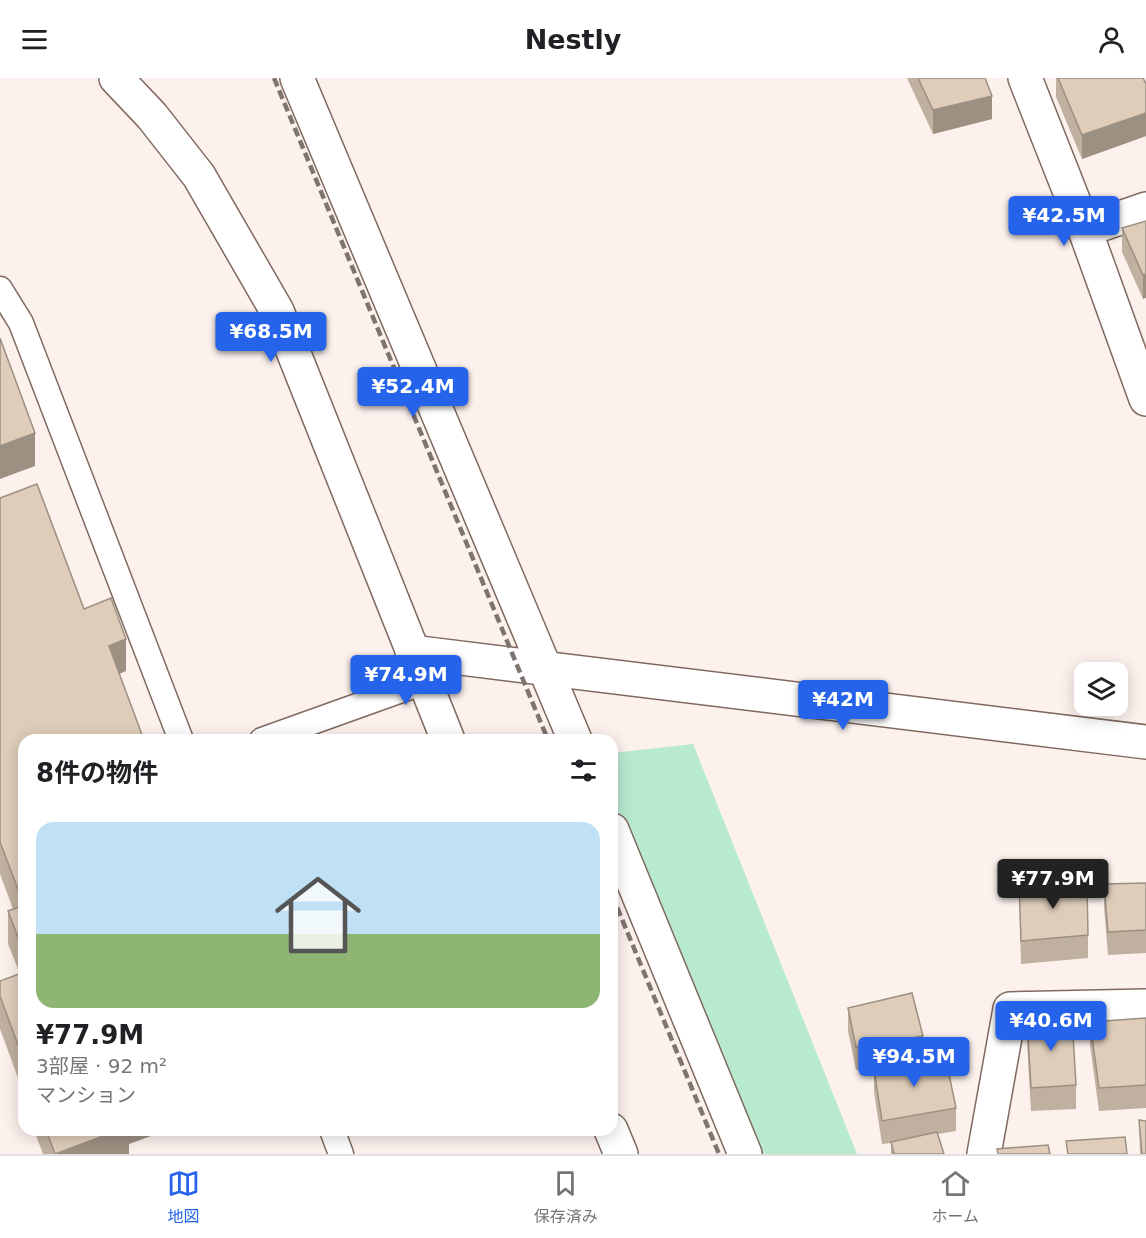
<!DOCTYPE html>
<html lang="ja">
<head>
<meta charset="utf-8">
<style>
  body { margin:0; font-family:"DejaVu Sans","Noto Sans JP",sans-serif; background:#f2f2f2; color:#202124; height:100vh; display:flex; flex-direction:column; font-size:22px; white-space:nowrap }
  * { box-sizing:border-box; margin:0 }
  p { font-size:20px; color:#757577 }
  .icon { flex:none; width:33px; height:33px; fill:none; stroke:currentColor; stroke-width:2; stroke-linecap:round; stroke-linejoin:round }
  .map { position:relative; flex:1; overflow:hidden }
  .details { position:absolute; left:18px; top:656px; width:600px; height:402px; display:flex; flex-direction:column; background:#fff; border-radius:18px; box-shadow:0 3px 15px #0003 }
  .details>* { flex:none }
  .controls { position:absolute; left:1074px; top:584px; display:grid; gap:12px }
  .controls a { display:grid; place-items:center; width:54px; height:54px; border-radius:12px; background:#fff; box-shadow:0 3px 15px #0003; font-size:30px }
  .price { position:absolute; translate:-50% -51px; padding:0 14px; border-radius:6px; background:#2563eb; color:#fff; font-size:20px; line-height:39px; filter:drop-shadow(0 2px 3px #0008) }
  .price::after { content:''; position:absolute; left:50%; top:36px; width:18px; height:14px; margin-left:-9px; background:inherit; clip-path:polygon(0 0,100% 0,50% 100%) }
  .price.active { background:#222; color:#fff }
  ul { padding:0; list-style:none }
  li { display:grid; align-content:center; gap:12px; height:318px; padding:0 18px }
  li span { display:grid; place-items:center; height:186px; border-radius:18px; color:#555 }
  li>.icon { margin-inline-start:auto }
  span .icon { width:108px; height:108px; fill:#fffc; stroke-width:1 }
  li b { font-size:26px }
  h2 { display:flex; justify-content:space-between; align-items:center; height:72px; padding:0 18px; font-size:26px }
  header { display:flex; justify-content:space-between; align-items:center; height:78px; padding:0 18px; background:#fff; font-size:27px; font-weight:700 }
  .tab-bar { display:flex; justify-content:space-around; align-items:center; height:84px; border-top:2px solid #e0e0e0; background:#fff; font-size:16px; color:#757577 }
  .tab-bar a { display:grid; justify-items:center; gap:3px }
  .tab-bar .active { color:#2563eb }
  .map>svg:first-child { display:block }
  .green { fill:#b8ead0 }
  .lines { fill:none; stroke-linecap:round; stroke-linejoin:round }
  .lane-casing { stroke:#80695f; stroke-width:27 }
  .street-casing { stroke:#80695f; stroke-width:36 }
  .lane { stroke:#fff; stroke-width:24 }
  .street { stroke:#fff; stroke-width:33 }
  .rail { stroke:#7e7470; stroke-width:4.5; stroke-dasharray:9 4.5; stroke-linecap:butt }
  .wall { fill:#c0b0a0 }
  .shaded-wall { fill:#9c9082 }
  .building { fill:#dfcdba; stroke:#9c9082; stroke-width:1.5 }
</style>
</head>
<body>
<header><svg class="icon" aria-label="menu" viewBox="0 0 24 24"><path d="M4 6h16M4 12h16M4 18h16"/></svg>Nestly<svg class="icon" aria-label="person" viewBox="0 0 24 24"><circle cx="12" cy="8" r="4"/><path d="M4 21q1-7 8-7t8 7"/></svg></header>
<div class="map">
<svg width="1146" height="1076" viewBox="0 0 1146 1076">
  <rect width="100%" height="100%" fill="#fcf1ed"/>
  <polygon class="green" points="693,666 857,1076 763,1076 612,745 612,675"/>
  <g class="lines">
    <g class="lane-casing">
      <g id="lane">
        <polyline points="0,211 21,245 181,662"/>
        <polyline points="262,662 424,604"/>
        <polyline points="332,1052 341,1076"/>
      </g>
    </g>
    <g class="street-casing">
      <g id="street">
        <polyline points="116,0 152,38 199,98 277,233 448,662"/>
        <polyline points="297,0 575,662"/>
        <polyline points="1025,0 1085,152 1146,321"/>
        <polyline points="1085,152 1146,131"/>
        <polyline points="412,574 1146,664"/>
        <polyline points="612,752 745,1076"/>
        <polyline points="611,1052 621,1076"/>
        <polyline points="984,1076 1010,931 1146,928"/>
      </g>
    </g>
    <use href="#lane" class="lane"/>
    <use href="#street" class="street"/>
    <g class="rail">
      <polyline points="274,0 548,662"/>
      <polyline points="612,817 719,1076"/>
    </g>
  </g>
  <g class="wall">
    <polygon points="907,0 985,0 992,41 933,56"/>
    <polygon points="1056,0 1143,0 1146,6 1146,58 1082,81 1056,19"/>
    <polygon points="1146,143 1143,221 1122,174 1122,150"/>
    <polygon points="0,420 84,531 126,593 119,596 24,662 24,1007 21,1008 0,951 0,903 20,896 8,866 8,833 13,831 0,796"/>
    <polygon points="1019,803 1088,857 1088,880 1021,886"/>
    <polygon points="1146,805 1146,875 1108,877 1104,829 1104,806"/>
    <polygon points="848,930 923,958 923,981 856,992 848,953"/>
    <polygon points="1146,940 1146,1030 1099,1033 1090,967 1090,944"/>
    <polygon points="1027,941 1076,1007 1076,1031 1031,1033 1027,964"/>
    <polygon points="874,991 956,1030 956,1053 938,1056 944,1076 891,1076 891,1065 882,1066 874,1014"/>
    <polygon points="1139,1042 1146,1076 1140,1076"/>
    <polygon points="34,1052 167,1052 129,1066 129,1076 43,1076"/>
  </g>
  <g class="shaded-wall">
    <polygon points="992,18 992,41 933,56 933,32"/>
    <polygon points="1146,35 1146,58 1082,81 1082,57"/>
    <polygon points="1146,196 1146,220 1143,221 1143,197"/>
    <polygon points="35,355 35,388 0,401 0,368"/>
    <polygon points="126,561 126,593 109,600 109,568"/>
    <polygon points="24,974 24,1007 21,1008 21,975"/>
    <polygon points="119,1052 167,1052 129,1066 129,1076 55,1076"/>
  </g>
  <g class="building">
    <polygon points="918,0 985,0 992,18 933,32"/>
    <polygon points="1058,0 1143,0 1146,6 1146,35 1082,57"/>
    <polygon points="1146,143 1146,196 1143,197 1122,150"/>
    <polygon points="0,260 35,355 0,368"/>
    <polygon points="37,406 84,531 111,520 126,561 109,568 144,662 24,662 24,875 8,833 24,827 0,764 0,420"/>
    <polygon points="1019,803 1087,807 1088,857 1021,863"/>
    <polygon points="1146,805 1146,852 1108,854 1104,806"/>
    <polygon points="24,894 24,974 21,975 0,918 0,903"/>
    <polygon points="912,915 923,958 856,969 848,930"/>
    <polygon points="1035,937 1072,940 1076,1007 1031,1010 1027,941"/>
    <polygon points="1146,940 1146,1007 1099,1010 1090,944"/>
    <polygon points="945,977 956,1030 882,1043 874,991"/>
    <polygon points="1139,1042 1146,1043 1146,1076 1142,1076"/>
    <polygon points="46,1052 119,1052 55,1076"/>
    <polygon points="937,1054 944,1076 894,1076 891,1064"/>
    <polygon points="1125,1059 1127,1076 1068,1076 1066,1063"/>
    <polygon points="1048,1067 1050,1076 998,1076 997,1071"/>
  </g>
</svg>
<div class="controls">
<a><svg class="icon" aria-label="layers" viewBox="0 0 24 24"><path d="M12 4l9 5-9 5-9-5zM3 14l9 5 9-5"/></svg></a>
</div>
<b class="price" style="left:1064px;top:169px">¥42.5M</b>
<b class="price" style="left:271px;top:285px">¥68.5M</b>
<b class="price" style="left:413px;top:340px">¥52.4M</b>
<b class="price" style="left:406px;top:628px">¥74.9M</b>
<b class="price" style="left:843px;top:653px">¥42M</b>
<b class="price active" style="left:1053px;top:832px">¥77.9M</b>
<b class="price" style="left:1051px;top:974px">¥40.6M</b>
<b class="price" style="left:914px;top:1010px">¥94.5M</b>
<section class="details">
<h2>8件の物件<svg class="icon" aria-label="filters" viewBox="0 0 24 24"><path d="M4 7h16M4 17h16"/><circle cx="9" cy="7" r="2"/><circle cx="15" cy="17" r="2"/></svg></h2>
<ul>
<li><span style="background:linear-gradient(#bfe0f5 60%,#8fb573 0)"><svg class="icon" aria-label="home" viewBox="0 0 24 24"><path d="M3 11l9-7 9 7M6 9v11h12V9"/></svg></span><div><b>¥77.9M</b><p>3部屋 · 92 m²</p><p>マンション</p></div></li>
</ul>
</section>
</div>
<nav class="tab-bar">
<a class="active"><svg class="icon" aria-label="map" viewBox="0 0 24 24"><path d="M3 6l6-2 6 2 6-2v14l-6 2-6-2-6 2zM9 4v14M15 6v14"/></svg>地図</a>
<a><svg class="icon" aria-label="saved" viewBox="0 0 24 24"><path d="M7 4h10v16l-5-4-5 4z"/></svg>保存済み</a>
<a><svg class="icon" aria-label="home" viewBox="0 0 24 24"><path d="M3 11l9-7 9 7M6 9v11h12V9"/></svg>ホーム</a>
</nav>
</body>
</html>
